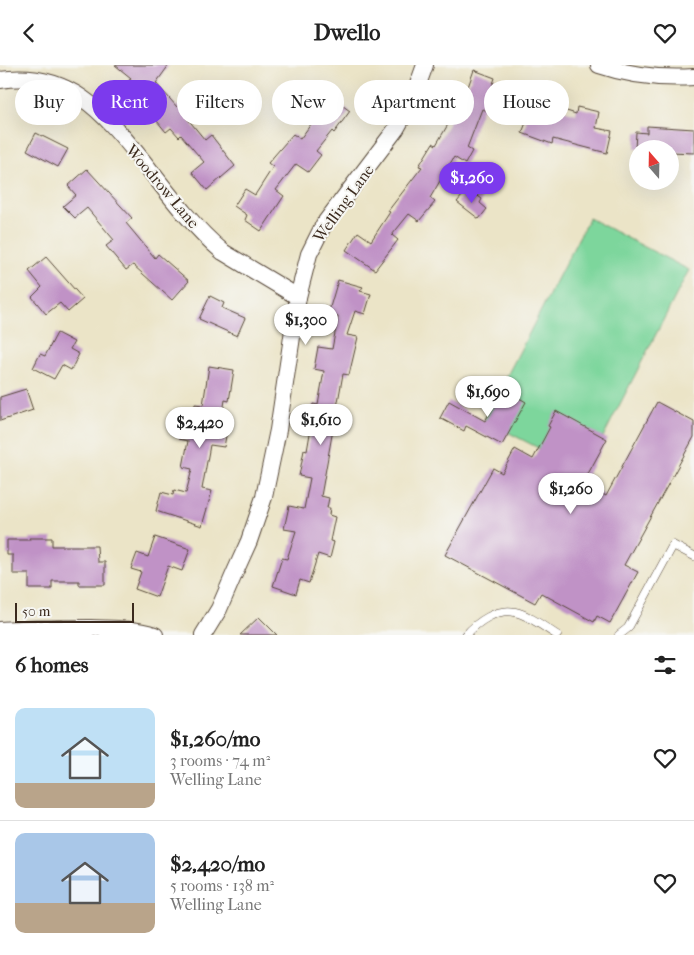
<!DOCTYPE html>
<html lang="en">
<head>
<meta charset="utf-8">
<style>
  body { margin:0; font-family:"IM FELL French Canon",serif; background:#f2f2f2; color:#222; height:100vh; display:flex; flex-direction:column; font-size:19px; white-space:nowrap }
  * { box-sizing:border-box; margin:0 }
  p { font-size:16px; color:#767676 }
  .icon { flex:none; width:28px; height:28px; fill:none; stroke:currentColor; stroke-width:2; stroke-linecap:round; stroke-linejoin:round }
  .map { position:relative; height:570px; overflow:hidden }
  .details { display:flex; flex-direction:column; background:#fff; flex:1 }
  .details>* { flex:none }
  .guide { position:absolute; left:15px; top:15px; width:665px; height:45px; display:flex; gap:10px }
  .needle { width:32px; rotate:340deg }
  .buttons { position:absolute; left:629px; top:75px; display:grid; gap:10px }
  .buttons a { display:grid; place-items:center; width:50px; height:50px; border-radius:50%; background:#fff; box-shadow:0 5px 20px #0002; font-size:25px }
  .scale { position:absolute; left:15px; bottom:12px; width:119px; box-sizing:border-box; padding-left:5px; border:2px solid #3b2a1e; border-top:0; font-size:14px; line-height:18px; white-space:nowrap; color:#3b2a1e; -webkit-text-stroke:4px #f6f6f2; paint-order:stroke }
  .price { position:absolute; translate:-50% -42px; padding:0 11px; border-radius:18px; background:#fff; color:#222; font-size:16px; line-height:32px; filter:drop-shadow(0 1px 2px #0008) }
  .price::after { content:''; position:absolute; left:50%; top:30px; width:15px; height:11px; margin-left:-8px; background:inherit; clip-path:polygon(0 0,100% 0,50% 100%) }
  .price.on { background:#7c3aed; color:#fff }
  ul { padding:0; list-style:none }
  li { display:flex; align-items:center; gap:15px; height:125px; padding:0 15px }
  li+li { border-top:1px solid #e0e0e0 }
  li span { display:grid; place-items:center; flex:none; width:140px; height:100px; border-radius:10px; color:#555 }
  li>.icon { margin-inline-start:auto }
  span .icon { width:60px; height:60px; fill:#fffc; stroke-width:1 }
  li b { font-size:21px }
  h2 { display:flex; justify-content:space-between; align-items:center; height:60px; padding:0 15px; font-size:21px }
  .tag { padding:0 18px; border-radius:22px; background:#fff; box-shadow:0 5px 20px #0002; font-size:18px; line-height:45px }
  .tag.on { background:#7c3aed; color:#fff }
  header { display:flex; justify-content:space-between; align-items:center; height:65px; padding:0 15px; background:#fff; font-size:22px; font-weight:700 }
  .map>svg:first-child { display:block }
  .green { fill:#7dd69c; stroke:#5c805d }
  .building { fill:#c092c6 }
  .lines { fill:none; stroke-linecap:round; stroke-linejoin:round }
  .lane-casing { stroke:#554637; stroke-width:9 }
  .street-casing { stroke:#554637; stroke-width:18 }
  .lane { stroke:#fff; stroke-width:8 }
  .street { stroke:#fff; stroke-width:16 }
  .labels { text-anchor:middle; stroke-width:4; stroke-linejoin:round; paint-order:stroke }
  .street-label { font-size:16px; fill:#3b2a1e; stroke:#f6f6f2 }
</style>
</head>
<body>
<header><svg class="icon" aria-label="back" viewBox="0 0 24 24"><path d="M15 5l-7 7 7 7"/></svg>Dwello<svg class="icon" aria-label="heart" viewBox="0 0 24 24"><path d="M12 20l-8-8c-3-5 5-10 8-4 3-6 11-1 8 4z"/></svg></header>
<div class="map">
<svg width="694" height="570" viewBox="0 0 694 570">
  <rect width="100%" height="100%" fill="#f6f6f2"/>
  <filter id="ink" filterUnits="userSpaceOnUse"><feTurbulence type="fractalNoise" baseFrequency=".02" numOctaves="2"/><feDisplacementMap in="SourceGraphic" scale="10" xChannelSelector="R" yChannelSelector="G"/><feConvolveMatrix kernelMatrix="1 2 1 2 8 2 1 2 1" color-interpolation-filters="sRGB"/></filter>
  <filter id="wash" filterUnits="userSpaceOnUse"><feTurbulence type="fractalNoise" baseFrequency=".0096" numOctaves="4" result="noise"/><feDisplacementMap in="SourceGraphic" scale="20" xChannelSelector="R" yChannelSelector="G"/><feGaussianBlur stdDeviation="1.12" result="paint"/><feColorMatrix in="noise" values="0 0 0 0 0 0 0 0 0 0 0 0 0 0 0 0 0 1.4 0 .05"/><feComposite in="paint" operator="in"/></filter>
  <g filter="url(#wash)">
    <rect width="100%" height="100%" fill="#ebe4c7"/>
    <polygon class="green" points="589,153 689,205 585,407 484,355"/>
    <g id="blocks">
      <g class="building">
        <polygon points="115,0 169,0 156,18 177,42 184,36 193,48 187,53 205,75 211,70 235,101 207,125 192,107 204,97 181,70 179,72 171,63 166,67 148,45 122,25 131,13"/>
        <polygon points="474,5 495,13 489,30 496,32 491,47 482,44 467,83 472,86 465,99 454,92 430,133 435,137 419,156 409,149 392,170 398,175 375,205 346,185 358,167 371,176 390,147 388,146 422,102 419,101 433,78 436,80 450,56 441,53 448,31 463,36"/>
        <polygon points="324,27 350,46 334,68 332,66 316,86 321,90 308,107 296,99 276,125 284,131 261,166 245,155 247,150 234,141 245,124 255,130 273,102 268,98 293,69 300,74 314,55 307,49"/>
        <polygon points="523,27 552,37 551,41 576,49 577,42 599,47 596,63 612,66 607,88 553,74 552,79 522,68 527,55 515,51"/>
        <polygon points="647,61 694,64 694,88 670,87 670,84 635,84 636,67 647,68"/>
        <polygon points="36,68 68,84 58,102 27,85"/>
        <polygon points="87,104 132,153 126,158 155,193 158,189 189,216 172,235 133,200 126,205 106,181 114,175 87,143 75,153 63,141 76,130 68,121"/>
        <polygon points="468,124 482,134 480,138 487,144 479,154 457,137"/>
        <polygon points="46,192 83,234 68,247 60,238 46,249 32,232 42,222 29,206"/>
        <polygon points="338,215 363,222 360,226 371,229 365,249 355,246 347,270 358,272 349,310 343,309 321,431 329,433 327,443 330,443 329,450 335,452 330,476 334,477 330,493 318,489 309,518 300,515 296,529 273,521 282,493 287,494 296,466 284,464 289,441 304,444 310,413 299,411 304,385 307,386 312,357 310,356 313,339 318,340 324,306 314,304 318,282 332,284 338,252 328,249"/>
        <polygon points="210,231 224,238 222,243 245,253 237,271 199,254"/>
        <polygon points="57,268 74,277 70,284 79,289 71,305 62,300 54,314 33,303 40,289 45,291"/>
        <polygon points="209,301 234,305 229,336 225,335 221,359 228,360 224,382 210,380 202,424 212,426 202,461 156,446 161,427 173,430 174,425 186,428 192,404 183,402 188,376 179,374 183,352 193,354 195,339 203,340"/>
        <polygon points="26,324 33,345 0,356 0,332"/>
        <polygon points="504,324 526,337 502,380 466,361 464,366 440,353 449,336 485,356"/>
        <polygon points="657,337 694,357 694,372 624,500 638,507 610,558 597,551 594,557 541,528 535,538 445,490 493,403 502,408 515,384 533,394 550,362 548,361 556,346 607,374 583,418 606,431"/>
        <polygon points="155,472 190,484 182,506 168,501 157,532 135,524 141,507 131,504 137,488 148,492"/>
        <polygon points="29,473 52,473 52,481 97,481 98,497 105,497 105,520 79,520 79,516 52,516 52,524 29,524 29,509 13,509 13,490 7,490 7,475 30,475"/>
        <polygon points="259,552 277,570 240,570"/>
      </g>
    </g>
  </g>
  <g filter="url(#ink)">
    <use href="#blocks" fill-opacity="0" stroke="#554637" stroke-width="1"/>
    <g class="lines">
      <g class="lane-casing">
        <g id="lane">
          <path d="M466 570C477 557 497 543 515 547 529 550 544 562 557 570"/>
          <polyline points="619,570 628,563 673,480 694,491"/>
        </g>
      </g>
      <g class="street-casing">
        <g id="street">
          <path d="M599 0C628 10 663 14 694 12"/>
          <path d="M0 15C69 5 103 47 142 95 167 127 192 161 223 187L298 232"/>
          <path d="M0 565C30 563 60 563 90 563 112 564 133 563 155 570"/>
          <polyline points="203,570 219,544 235,507 249,476 264,432 278,365 298,232 309,189 324,159 396,64 412,36 425,0"/>
        </g>
      </g>
      <use href="#lane" class="lane"/>
      <use href="#street" class="street"/>
    </g>
  </g>
  <g class="labels">
    <g class="street-label">
      <text transform="translate(163 121) rotate(50)" y="6">Woodrow Lane</text>
      <text transform="translate(343 138) rotate(-54)" y="6">Welling Lane</text>
    </g>
  </g>
</svg>
<div class="buttons">
<a><svg class="needle" viewBox="-14 -14 28 28"><path d="M0-13l5 13h-10z" fill="#e53935"/><path d="M0 13l5-13h-10z" fill="#767676"/></svg></a>
</div>
<div class="scale">50 m</div>
<b class="price on" style="left:472px;top:139px">$1,260</b>
<b class="price" style="left:306px;top:281px">$1,300</b>
<b class="price" style="left:488px;top:353px">$1,690</b>
<b class="price" style="left:321px;top:381px">$1,610</b>
<b class="price" style="left:200px;top:384px">$2,420</b>
<b class="price" style="left:571px;top:450px">$1,260</b>
<div class="guide">
<a class="tag">Buy</a>
<a class="tag on">Rent</a>
<a class="tag">Filters</a>
<a class="tag">New</a>
<a class="tag">Apartment</a>
<a class="tag">House</a>
</div>
</div>
<section class="details">
<h2>6 homes<svg class="icon" aria-label="filters" viewBox="0 0 24 24"><path d="M4 7h16M4 17h16"/><circle cx="9" cy="7" r="2"/><circle cx="15" cy="17" r="2"/></svg></h2>
<ul>
<li><span style="background:linear-gradient(#bfe0f5 75%,#b9a48a 0)"><svg class="icon" aria-label="home" viewBox="0 0 24 24"><path d="M3 11l9-7 9 7M6 9v11h12V9"/></svg></span><div><b>$1,260/mo</b><p>3 rooms · 74 m²</p><p>Welling Lane</p></div><svg class="icon" aria-label="heart" viewBox="0 0 24 24"><path d="M12 20l-8-8c-3-5 5-10 8-4 3-6 11-1 8 4z"/></svg></li>
<li><span style="background:linear-gradient(#a9c7e8 70%,#b9a48a 0)"><svg class="icon" aria-label="home" viewBox="0 0 24 24"><path d="M3 11l9-7 9 7M6 9v11h12V9"/></svg></span><div><b>$2,420/mo</b><p>5 rooms · 138 m²</p><p>Welling Lane</p></div><svg class="icon" aria-label="heart" viewBox="0 0 24 24"><path d="M12 20l-8-8c-3-5 5-10 8-4 3-6 11-1 8 4z"/></svg></li>
</ul>
</section>
</body>
</html>
